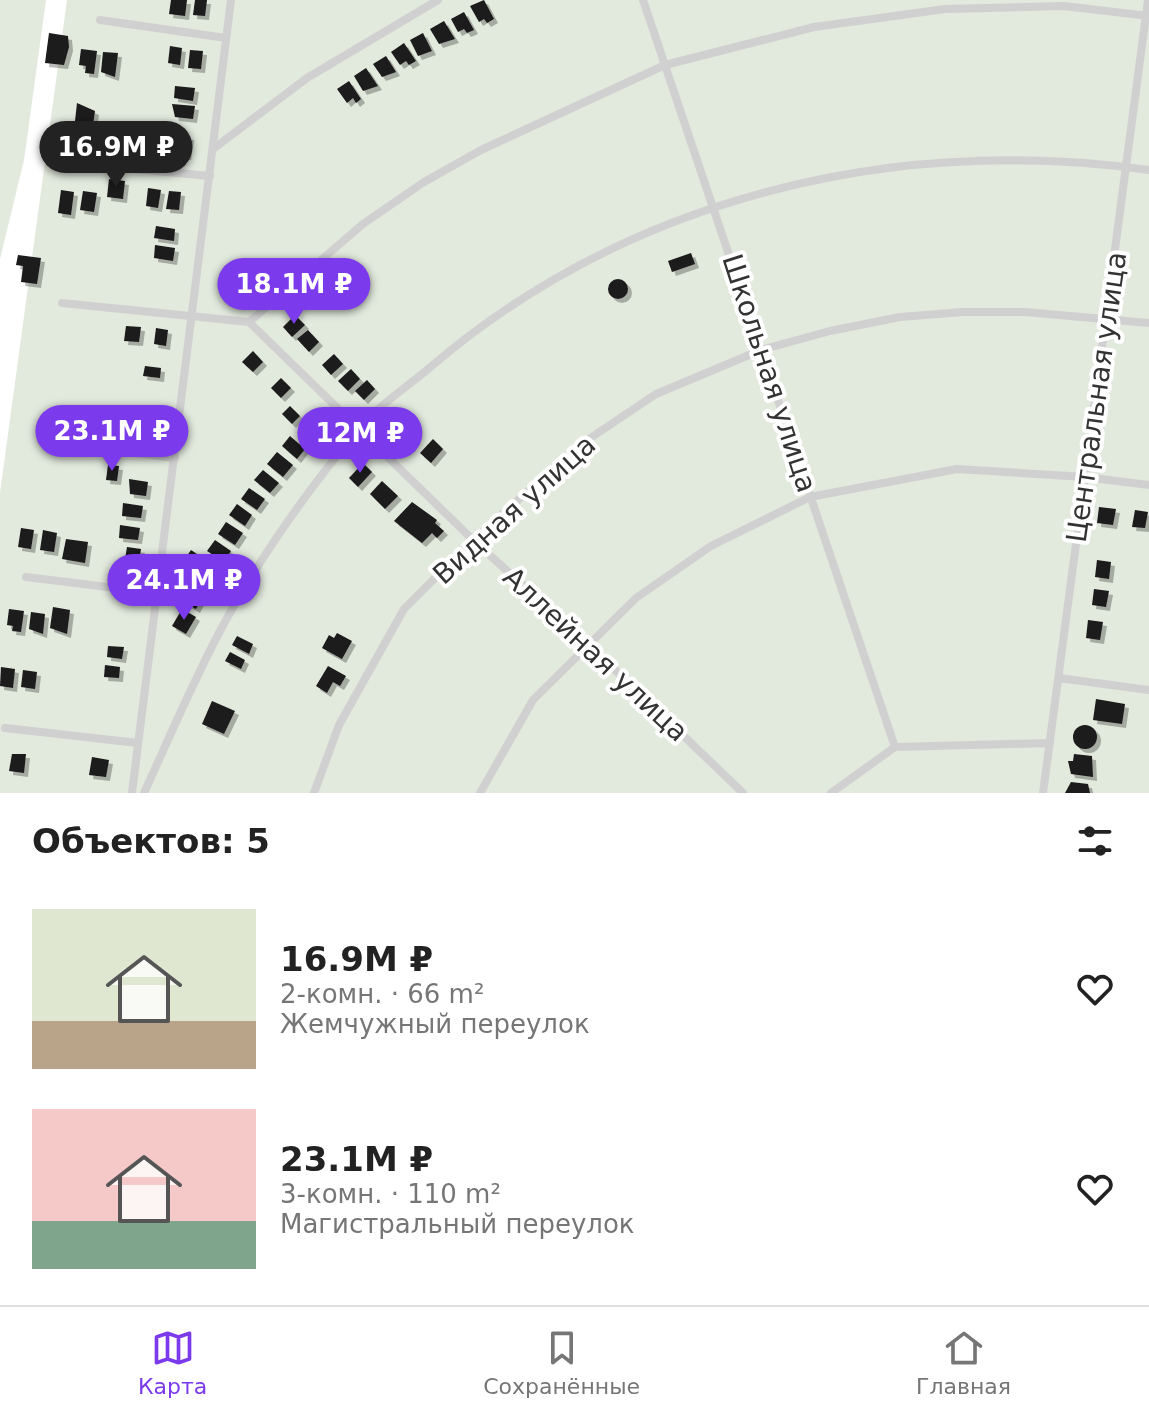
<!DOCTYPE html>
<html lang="ru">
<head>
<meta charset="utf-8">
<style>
  body { margin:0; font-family:"DejaVu Sans",sans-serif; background:#f2f2f2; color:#222; height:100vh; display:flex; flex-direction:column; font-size:30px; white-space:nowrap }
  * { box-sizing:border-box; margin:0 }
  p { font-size:26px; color:#767676 }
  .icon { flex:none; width:44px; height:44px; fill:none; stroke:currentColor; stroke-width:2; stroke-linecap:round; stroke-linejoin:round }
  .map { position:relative; height:793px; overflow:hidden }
  .drawer { display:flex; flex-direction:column; background:#fff; flex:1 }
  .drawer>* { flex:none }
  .price { position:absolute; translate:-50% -68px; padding:0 18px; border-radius:28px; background:#7c3aed; color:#fff; font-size:26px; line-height:52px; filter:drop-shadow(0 2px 4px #0008) }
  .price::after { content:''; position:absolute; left:50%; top:48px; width:24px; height:18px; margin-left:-12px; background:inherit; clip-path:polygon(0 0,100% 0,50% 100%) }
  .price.on { background:#222; color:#fff }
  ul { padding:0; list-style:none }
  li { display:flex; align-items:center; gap:24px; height:200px; padding:0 32px }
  li span { display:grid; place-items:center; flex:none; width:224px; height:160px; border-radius:0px; color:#555 }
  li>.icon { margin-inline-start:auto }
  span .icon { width:96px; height:96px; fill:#fffc; stroke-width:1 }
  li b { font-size:34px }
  h2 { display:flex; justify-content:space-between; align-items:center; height:96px; padding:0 32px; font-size:34px }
  .dock { display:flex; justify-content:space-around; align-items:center; height:112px; border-top:2px solid #e0e0e0; background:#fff; font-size:22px; color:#767676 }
  .dock a { display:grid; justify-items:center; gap:4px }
  .dock .on { color:#7c3aed }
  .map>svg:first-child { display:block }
  .green { fill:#e2e9dd }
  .building { fill:#1a1a1a; filter:url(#shadow) }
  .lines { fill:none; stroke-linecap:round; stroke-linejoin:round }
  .street { stroke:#d0d0d0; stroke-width:8 }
  .labels { text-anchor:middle; stroke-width:8; stroke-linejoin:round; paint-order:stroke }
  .street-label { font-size:28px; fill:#333; stroke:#fff }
</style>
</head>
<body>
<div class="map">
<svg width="1149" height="793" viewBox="0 0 1149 793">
  <defs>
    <filter id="shadow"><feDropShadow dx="4" dy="4" stdDeviation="0" flood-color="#0004"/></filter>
  </defs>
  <rect width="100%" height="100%" fill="#fff"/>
  <g class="green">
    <polygon points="0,0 46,0 24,160 0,259"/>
    <polygon points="67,0 1149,0 1149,793 0,793 0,493"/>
  </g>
  <g class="building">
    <polygon points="171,0 187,0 185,16 169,14"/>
    <polygon points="195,0 207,0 205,16 193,15"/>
    <polygon points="484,0 494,19 487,23 484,19 479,22 470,6"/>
    <polygon points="464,12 474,30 467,33 464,29 458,32 451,19"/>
    <polygon points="444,21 455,39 439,44 430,29"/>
    <polygon points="49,33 68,36 69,47 64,65 45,63"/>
    <polygon points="423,33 432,51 418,56 410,40"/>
    <polygon points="404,43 416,61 409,65 406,61 400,65 391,52"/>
    <polygon points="170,46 182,48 180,65 168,63"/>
    <polygon points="81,49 97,51 94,74 85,73 86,66 79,65"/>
    <polygon points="190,50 203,51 201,69 188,68"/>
    <polygon points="103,52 118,53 115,77 101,72"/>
    <polygon points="386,56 396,72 382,77 373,64"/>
    <polygon points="366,68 378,86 363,91 354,76"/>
    <polygon points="349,81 361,99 356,103 353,98 347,103 337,89"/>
    <polygon points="175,86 195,88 193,101 174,98"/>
    <polygon points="77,103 95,111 92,132 74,130"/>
    <polygon points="172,104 195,106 193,119 175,117"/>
    <polygon points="157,132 170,134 168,152 154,150"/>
    <polygon points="177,135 190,136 187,156 175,155"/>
    <polygon points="109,179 125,181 123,199 107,197"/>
    <polygon points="148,188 161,190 158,208 146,206"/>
    <polygon points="61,190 74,192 71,215 58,213"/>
    <polygon points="83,191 97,193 94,212 80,210"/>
    <polygon points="169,191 181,192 179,210 166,209"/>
    <polygon points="156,226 175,229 174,241 154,238"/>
    <polygon points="155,245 175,248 173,261 154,258"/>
    <polygon points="691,253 695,264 672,272 668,261"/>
    <polygon points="18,255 41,258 37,284 21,282 23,266 16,265"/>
    <circle cx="618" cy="289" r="10"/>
    <polygon points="295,315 305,325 292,337 283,327"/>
    <polygon points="126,326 141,327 139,342 124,341"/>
    <polygon points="156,328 168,330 166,346 154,344"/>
    <polygon points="308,330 319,342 309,352 297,339"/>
    <polygon points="253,351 263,362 253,372 242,362"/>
    <polygon points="334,354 343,364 331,375 322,365"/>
    <polygon points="145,366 161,368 160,378 143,376"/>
    <polygon points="351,369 360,379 348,391 338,381"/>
    <polygon points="281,378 291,388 281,398 271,388"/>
    <polygon points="367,380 375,389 364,400 355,391"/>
    <polygon points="290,406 300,416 292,424 282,414"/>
    <polygon points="115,414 135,417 133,433 113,430"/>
    <polygon points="143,414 158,416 156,434 141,432"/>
    <polygon points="317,418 329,430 320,438 308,426"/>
    <polygon points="290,436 305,449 297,459 282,446"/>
    <polygon points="433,439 443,449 431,463 420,453"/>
    <polygon points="277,452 293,465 283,477 267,464"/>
    <polygon points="363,463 372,472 358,487 349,478"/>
    <polygon points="108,465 119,466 117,481 106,480"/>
    <polygon points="263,470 279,483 270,493 254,480"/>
    <polygon points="129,479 148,482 146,496 130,494"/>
    <polygon points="382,481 398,496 385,509 370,494"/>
    <polygon points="249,488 265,499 257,510 241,499"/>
    <polygon points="412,502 437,520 435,523 444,531 437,538 432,533 422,543 394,521"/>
    <polygon points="123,503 143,506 141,518 122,516"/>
    <polygon points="237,504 252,515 245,526 229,515"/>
    <polygon points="1099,507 1116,509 1113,525 1097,523"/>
    <polygon points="1135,510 1148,512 1145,528 1132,527"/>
    <polygon points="226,522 243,533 235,545 218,534"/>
    <polygon points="120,525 140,528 138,540 119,538"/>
    <polygon points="21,528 34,530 31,549 18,547"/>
    <polygon points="43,530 57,533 54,552 40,550"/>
    <polygon points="66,539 88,542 85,563 62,559"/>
    <polygon points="215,540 231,551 224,562 207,551"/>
    <polygon points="127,547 141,549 137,575 123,572"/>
    <polygon points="191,550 203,558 192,574 180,566"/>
    <polygon points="1097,560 1111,562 1109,579 1095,577"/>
    <polygon points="209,562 221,570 211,586 198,577"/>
    <polygon points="185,586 203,596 196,609 178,599"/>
    <polygon points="1094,589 1109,591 1106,607 1092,605"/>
    <polygon points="53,607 70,610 67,634 50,628"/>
    <polygon points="9,609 24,611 21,632 12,631 13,626 7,625"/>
    <polygon points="182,609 196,617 186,634 172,626"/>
    <polygon points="31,612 45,614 43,634 29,629"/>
    <polygon points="1088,620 1103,622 1100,640 1086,638"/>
    <polygon points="337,633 352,641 342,659 322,648 329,635 334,638"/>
    <polygon points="237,636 253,644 249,654 232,645"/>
    <polygon points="108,646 124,647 122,659 107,657"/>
    <polygon points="230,652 245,660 241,669 225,661"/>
    <polygon points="105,665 120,667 119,678 104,677"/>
    <polygon points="328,666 346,676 340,686 333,682 327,693 316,686"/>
    <polygon points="1,667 15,669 13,688 0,686"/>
    <polygon points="23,670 37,672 35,689 21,687"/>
    <polygon points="1096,699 1125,704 1122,724 1093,720"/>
    <polygon points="212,701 235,711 224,734 202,724"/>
    <circle cx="1085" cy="737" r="12"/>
    <polygon points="12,754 26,754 24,773 9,771"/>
    <polygon points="1074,754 1092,756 1093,777 1071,774 1068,761 1073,761"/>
    <polygon points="92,757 109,760 106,777 89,775"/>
    <polygon points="1071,782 1088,784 1090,793 1065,793"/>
  </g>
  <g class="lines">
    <g class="street">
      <polyline points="643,0 895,747"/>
      <polyline points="100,20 226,38"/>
      <polyline points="213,149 307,78 438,0"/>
      <polyline points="78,164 210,176"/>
      <polyline points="62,303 249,322 473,540 589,645 743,793"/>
      <polyline points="249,322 363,224 424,182 481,150 665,65 814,27 945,9 1064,6 1149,16"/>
      <polyline points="41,441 175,458"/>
      <polyline points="26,577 156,593"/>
      <polyline points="1059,678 1149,690"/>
      <polyline points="5,728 138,743"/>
      <polyline points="132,793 231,0"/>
      <path d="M144 793C171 734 196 674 227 618 263 553 309 489 356 432 377 406 409 386 434 364 633 196 894 135 1149 170"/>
      <polyline points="314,793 339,725 404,609 473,540 580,445 656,394 761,350 830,331 900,317 963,312 1025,312 1149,323"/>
      <polyline points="480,793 533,700 636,598 711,546 810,497 957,469 1085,477 1149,485"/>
      <polyline points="831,793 895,747 1050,743"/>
      <polyline points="1043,793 1148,0"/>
    </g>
  </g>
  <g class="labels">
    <g class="street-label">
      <text transform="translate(770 373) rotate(72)" y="10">Школьная улица</text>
      <text transform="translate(1096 397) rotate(-82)" y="10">Центральная улица</text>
      <text transform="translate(514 509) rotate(-42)" y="10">Видная улица</text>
      <text transform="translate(596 654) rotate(43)" y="10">Аллейная улица</text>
    </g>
  </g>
</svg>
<b class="price on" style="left:116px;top:189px">16.9M ₽</b>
<b class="price" style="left:294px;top:326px">18.1M ₽</b>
<b class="price" style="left:112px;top:473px">23.1M ₽</b>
<b class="price" style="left:360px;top:475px">12M ₽</b>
<b class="price" style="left:184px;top:622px">24.1M ₽</b>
</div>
<section class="drawer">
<h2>Объектов: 5<svg class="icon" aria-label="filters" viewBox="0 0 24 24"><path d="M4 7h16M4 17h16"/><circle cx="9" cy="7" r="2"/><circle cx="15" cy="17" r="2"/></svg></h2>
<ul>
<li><span style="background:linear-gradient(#dfe7d0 70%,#b9a48a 0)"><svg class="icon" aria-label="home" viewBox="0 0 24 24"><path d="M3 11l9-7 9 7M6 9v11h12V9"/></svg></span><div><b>16.9M ₽</b><p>2-комн. · 66 m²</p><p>Жемчужный переулок</p></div><svg class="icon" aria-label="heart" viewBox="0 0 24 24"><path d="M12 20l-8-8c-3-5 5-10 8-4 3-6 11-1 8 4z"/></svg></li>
<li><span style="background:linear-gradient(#f6c9c9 70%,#7fa58c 0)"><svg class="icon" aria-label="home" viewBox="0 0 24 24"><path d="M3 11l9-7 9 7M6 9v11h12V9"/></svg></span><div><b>23.1M ₽</b><p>3-комн. · 110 m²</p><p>Магистральный переулок</p></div><svg class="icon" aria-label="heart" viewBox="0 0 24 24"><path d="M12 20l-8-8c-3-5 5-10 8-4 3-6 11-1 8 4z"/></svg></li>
</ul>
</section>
<nav class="dock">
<a class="on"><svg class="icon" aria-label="map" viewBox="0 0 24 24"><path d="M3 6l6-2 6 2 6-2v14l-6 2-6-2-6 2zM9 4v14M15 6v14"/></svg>Карта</a>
<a><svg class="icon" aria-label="saved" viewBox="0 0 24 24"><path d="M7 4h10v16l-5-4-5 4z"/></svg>Сохранённые</a>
<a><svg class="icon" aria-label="home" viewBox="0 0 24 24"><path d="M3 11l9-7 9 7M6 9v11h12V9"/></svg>Главная</a>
</nav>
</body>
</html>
